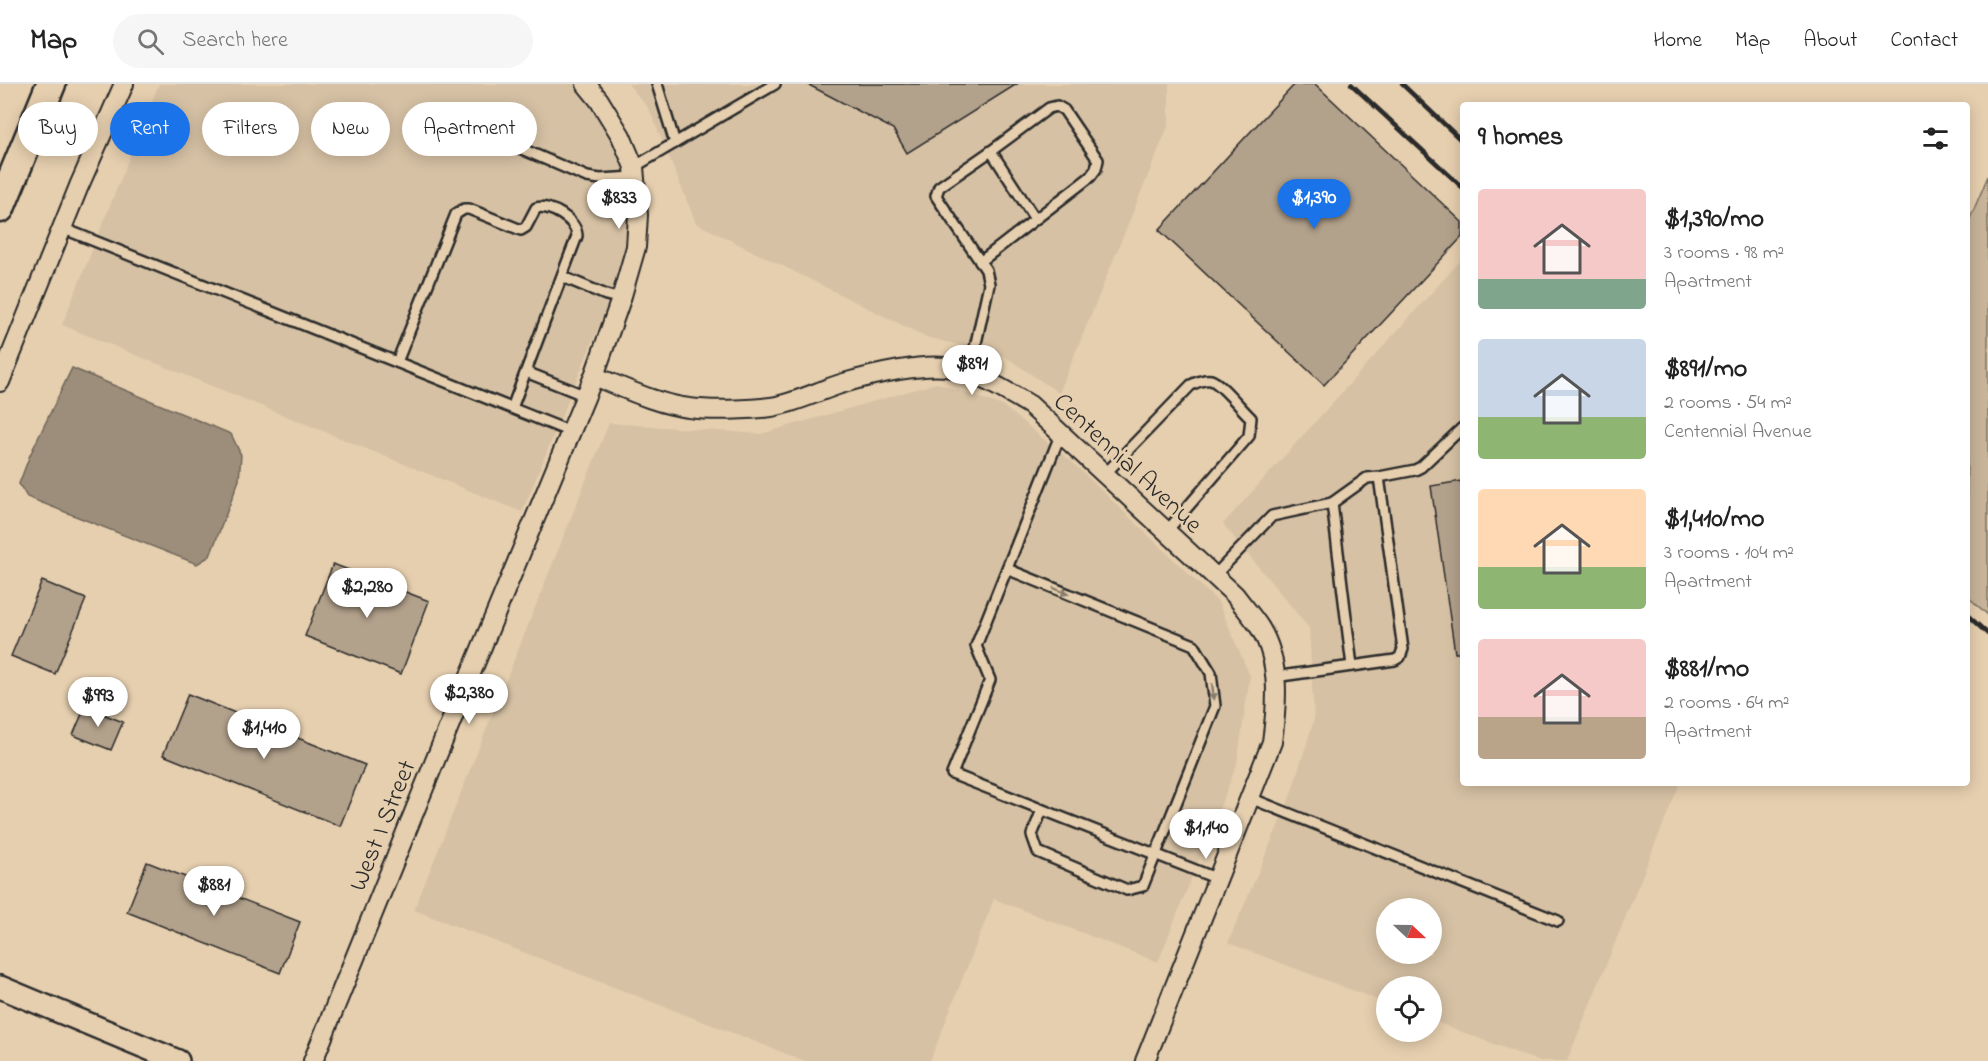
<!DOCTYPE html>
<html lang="en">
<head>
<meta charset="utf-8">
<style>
  body { margin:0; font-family:"Indie Flower",sans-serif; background:#f6f6f6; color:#222; height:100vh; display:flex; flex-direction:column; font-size:22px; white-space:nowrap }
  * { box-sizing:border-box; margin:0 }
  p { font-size:20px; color:#767676 }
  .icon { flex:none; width:33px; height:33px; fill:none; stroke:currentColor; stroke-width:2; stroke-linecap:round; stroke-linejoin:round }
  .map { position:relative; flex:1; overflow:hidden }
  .details { position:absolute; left:1460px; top:18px; width:510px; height:684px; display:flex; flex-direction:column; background:#fff; border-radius:6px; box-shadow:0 3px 15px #0003 }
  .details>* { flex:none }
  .top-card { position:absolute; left:18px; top:18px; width:570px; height:54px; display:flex; gap:12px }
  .needle { width:39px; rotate:112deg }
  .tools { position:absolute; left:1376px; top:814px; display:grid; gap:12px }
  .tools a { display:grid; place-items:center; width:66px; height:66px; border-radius:50%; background:#fff; box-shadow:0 3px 15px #0003; font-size:30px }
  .price { position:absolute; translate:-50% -51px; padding:0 14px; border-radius:21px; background:#fff; color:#222; font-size:20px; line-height:39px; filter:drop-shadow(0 2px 3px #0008) }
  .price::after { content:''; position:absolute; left:50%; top:36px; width:18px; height:14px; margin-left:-9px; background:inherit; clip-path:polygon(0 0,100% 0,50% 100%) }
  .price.current { background:#1a73e8; color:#fff }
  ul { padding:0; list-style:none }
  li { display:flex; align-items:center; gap:18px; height:150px; padding:0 18px }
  li span { display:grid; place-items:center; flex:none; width:168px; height:120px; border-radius:6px; color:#555 }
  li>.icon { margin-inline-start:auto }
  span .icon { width:72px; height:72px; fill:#fffc; stroke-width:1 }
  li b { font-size:26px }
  h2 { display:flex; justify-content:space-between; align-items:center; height:72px; padding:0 18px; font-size:26px }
  .pill { padding:0 21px; border-radius:27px; background:#fff; box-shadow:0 3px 15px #0003; font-size:21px; line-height:54px }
  .pill.current { background:#1a73e8; color:#fff }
  header { display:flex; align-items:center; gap:36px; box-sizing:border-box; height:84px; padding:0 30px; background:#fff; border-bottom:2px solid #e0e0e0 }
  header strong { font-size:28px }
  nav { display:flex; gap:33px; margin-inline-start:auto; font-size:21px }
  .search { width:420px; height:54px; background:#f6f6f6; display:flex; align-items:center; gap:15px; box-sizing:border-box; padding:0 21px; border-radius:33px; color:#767676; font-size:22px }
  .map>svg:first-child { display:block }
  .built { fill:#d6c1a4; fill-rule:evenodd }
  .green { fill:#c7b499; stroke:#797062; stroke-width:1.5 }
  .water { fill:#9c8e7a; stroke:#6f665a; stroke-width:1.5 }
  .building { fill:#b2a18b; stroke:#2b2b2b; stroke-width:1.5 }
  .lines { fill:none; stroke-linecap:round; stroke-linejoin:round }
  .service-casing { stroke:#2b2b2b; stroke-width:14 }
  .minor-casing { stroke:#2b2b2b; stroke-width:22 }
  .tertiary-casing { stroke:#2b2b2b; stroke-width:26 }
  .trunk-casing { stroke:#2b2b2b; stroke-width:33 }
  .service { stroke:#e6cfaf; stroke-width:9 }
  .minor { stroke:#e6cfaf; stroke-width:18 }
  .tertiary { stroke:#e6cfaf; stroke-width:21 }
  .trunk { stroke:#e6cfaf; stroke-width:28 }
  .rail { stroke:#2b2b2b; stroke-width:4.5 }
  .oneway { fill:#887d6d }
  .labels { text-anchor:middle; stroke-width:5; stroke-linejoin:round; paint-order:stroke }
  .street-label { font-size:26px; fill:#2b2b2b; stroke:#e6cfaf }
</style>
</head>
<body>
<header>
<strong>Map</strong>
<div class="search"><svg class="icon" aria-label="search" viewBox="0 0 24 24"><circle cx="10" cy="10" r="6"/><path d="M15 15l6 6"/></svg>Search here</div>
<nav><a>Home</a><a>Map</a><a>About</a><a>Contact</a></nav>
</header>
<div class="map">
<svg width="1988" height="977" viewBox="0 0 1988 977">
  <rect width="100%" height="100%" fill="#e6cfaf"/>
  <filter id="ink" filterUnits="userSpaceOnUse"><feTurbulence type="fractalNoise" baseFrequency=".0167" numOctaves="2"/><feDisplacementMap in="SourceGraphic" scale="12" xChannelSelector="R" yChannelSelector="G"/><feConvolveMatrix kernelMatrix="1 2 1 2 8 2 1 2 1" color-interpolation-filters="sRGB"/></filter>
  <g filter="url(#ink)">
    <g class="built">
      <polygon points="159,0 580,0 586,5 632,99 625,179 522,428 62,241"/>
      <polygon points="628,0 1169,0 1169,40 1059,309 1004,272 926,253 696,139 649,25"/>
      <path d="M1462 175V699H1680L1567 977H1538L1431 936V903H1386V919L1228 859 1289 716 1314 636 1309 544 1223 440ZM1386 825H1431V870H1386Z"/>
      <polygon points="937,299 1003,322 1071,377 1218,518 1250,592 1237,680 1158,878 994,815 930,977 805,977 414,826 609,339 761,350"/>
    </g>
    <polygon class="green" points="1988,92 1988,531 1967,512 1966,144"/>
    <polygon class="water" points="72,284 231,350 241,371 239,396 210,472 197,480 27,413 19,400 30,371"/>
    <g class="building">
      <polygon points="807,0 1017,0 907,69 893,45"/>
      <polygon points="1295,0 1315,0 1462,138 1462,153 1324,301 1159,146"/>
      <polygon points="1462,397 1462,569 1455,569 1431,402"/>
      <polygon points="333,480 429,517 401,590 305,552"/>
      <polygon points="42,497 86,515 55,590 11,572"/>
      <polygon points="188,610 365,681 340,742 163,671"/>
      <polygon points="85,623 123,638 111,666 73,651"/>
      <polygon points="147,778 300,838 280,889 127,828"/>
    </g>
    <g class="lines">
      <g class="service-casing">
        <g id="service">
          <polyline points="657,0 675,59"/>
          <polyline points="508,59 587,93 600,95 635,93"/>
          <polyline points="634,83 775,0"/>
          <polyline points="62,144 571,348"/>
          <polyline points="980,178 1090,93 1096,85 1098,76 1064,26 1057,22 1049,24 991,67"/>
          <polyline points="563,193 606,211 621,215"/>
          <path d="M397 278 456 130 464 125H469L521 146 526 143 536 124C550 120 577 136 577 152L512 324"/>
          <polyline points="526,288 586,312"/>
          <polyline points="969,291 989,200 986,186 936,112 939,103 991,67 1035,135"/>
          <polyline points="1061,349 976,562 990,596 952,690 1218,795"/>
          <path d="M1105 390 1191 301C1197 298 1204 295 1211 296 1221 299 1242 326 1251 334L1249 352 1166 448"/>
          <polyline points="1007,485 1194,561 1211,589 1215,622 1143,802 1127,806 1038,768 1032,751 1042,726"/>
          <polyline points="1214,492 1272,432 1332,419"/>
          <polyline points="1352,582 1332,419 1367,394 1379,393"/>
          <polyline points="1274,593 1395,576 1400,573 1403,565 1379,393 1415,386 1421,383 1462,344"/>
          <polyline points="1250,714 1558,837"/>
        </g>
      </g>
      <g class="minor-casing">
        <g id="minor">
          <path d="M594 292C624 304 656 320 689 324 710 327 750 326 771 323 796 319 820 306 844 299 871 291 925 278 952 284 977 289 1008 308 1030 321L1235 511C1243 522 1253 533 1260 544 1281 578 1277 621 1272 658L1145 977"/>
          <polyline points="0,298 79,102 124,0"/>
          <polyline points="313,977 454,630 594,292 621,215 636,163 638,131 634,83 621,52 599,16 586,0"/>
        </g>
      </g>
      <g class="tertiary-casing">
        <polyline id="tertiary" points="0,903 178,977"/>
      </g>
      <g class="trunk-casing">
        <polyline id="trunk" points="0,124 51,0"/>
      </g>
      <use href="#service" class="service"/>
      <use href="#minor" class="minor"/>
      <use href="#tertiary" class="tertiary"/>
      <use href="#trunk" class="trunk"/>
      <g class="rail">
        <polyline points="1351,0 1462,103"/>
        <polyline points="1402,0 1462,57"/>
        <polyline points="1966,530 1988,550"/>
      </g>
    </g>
    <defs><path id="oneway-solid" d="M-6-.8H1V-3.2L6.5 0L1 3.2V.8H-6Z" transform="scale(1.5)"/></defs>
    <g class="oneway">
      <use href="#oneway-solid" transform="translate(1061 507) rotate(22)"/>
      <use href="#oneway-solid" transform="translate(1213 608) rotate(84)"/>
    </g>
  </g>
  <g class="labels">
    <g class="street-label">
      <text transform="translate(1129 378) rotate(43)" y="9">Centennial Avenue</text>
      <text transform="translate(381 741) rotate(-68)" y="9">West I Street</text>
    </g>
  </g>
</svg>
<div class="tools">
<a><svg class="needle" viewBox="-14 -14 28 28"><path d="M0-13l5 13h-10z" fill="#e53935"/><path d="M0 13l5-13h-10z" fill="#767676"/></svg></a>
<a><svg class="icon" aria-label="locate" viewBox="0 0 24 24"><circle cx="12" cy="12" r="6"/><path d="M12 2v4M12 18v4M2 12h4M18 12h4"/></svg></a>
</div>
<b class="price" style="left:619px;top:146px">$833</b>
<b class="price current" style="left:1314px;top:146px">$1,390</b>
<b class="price" style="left:972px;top:312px">$891</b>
<b class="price" style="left:367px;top:535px">$2,280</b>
<b class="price" style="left:469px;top:641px">$2,380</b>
<b class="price" style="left:98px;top:644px">$993</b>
<b class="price" style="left:264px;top:676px">$1,410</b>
<b class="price" style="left:1206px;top:776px">$1,140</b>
<b class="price" style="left:214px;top:833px">$881</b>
<div class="top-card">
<a class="pill">Buy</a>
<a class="pill current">Rent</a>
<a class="pill">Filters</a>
<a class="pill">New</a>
<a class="pill">Apartment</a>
</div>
<section class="details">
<h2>9 homes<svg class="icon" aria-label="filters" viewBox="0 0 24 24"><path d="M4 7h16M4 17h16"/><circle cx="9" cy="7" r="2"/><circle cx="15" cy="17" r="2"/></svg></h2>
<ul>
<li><span style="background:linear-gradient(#f6c9c9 75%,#7fa58c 0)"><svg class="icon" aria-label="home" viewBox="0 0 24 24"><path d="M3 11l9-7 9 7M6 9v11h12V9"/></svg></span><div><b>$1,390/mo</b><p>3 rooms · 98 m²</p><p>Apartment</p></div></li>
<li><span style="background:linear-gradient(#c9d6e8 65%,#8fb573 0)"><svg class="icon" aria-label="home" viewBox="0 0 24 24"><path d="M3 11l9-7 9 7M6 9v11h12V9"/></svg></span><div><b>$891/mo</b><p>2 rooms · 54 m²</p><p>Centennial Avenue</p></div></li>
<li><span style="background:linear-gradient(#ffd9b3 65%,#8fb573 0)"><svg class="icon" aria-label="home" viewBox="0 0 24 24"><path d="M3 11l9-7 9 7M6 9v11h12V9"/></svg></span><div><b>$1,410/mo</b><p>3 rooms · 104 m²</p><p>Apartment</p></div></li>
<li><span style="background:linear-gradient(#f6c9c9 65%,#b9a48a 0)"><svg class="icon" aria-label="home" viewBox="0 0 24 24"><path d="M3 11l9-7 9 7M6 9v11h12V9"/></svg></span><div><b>$881/mo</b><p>2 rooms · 64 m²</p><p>Apartment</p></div></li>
</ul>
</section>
</div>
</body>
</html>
